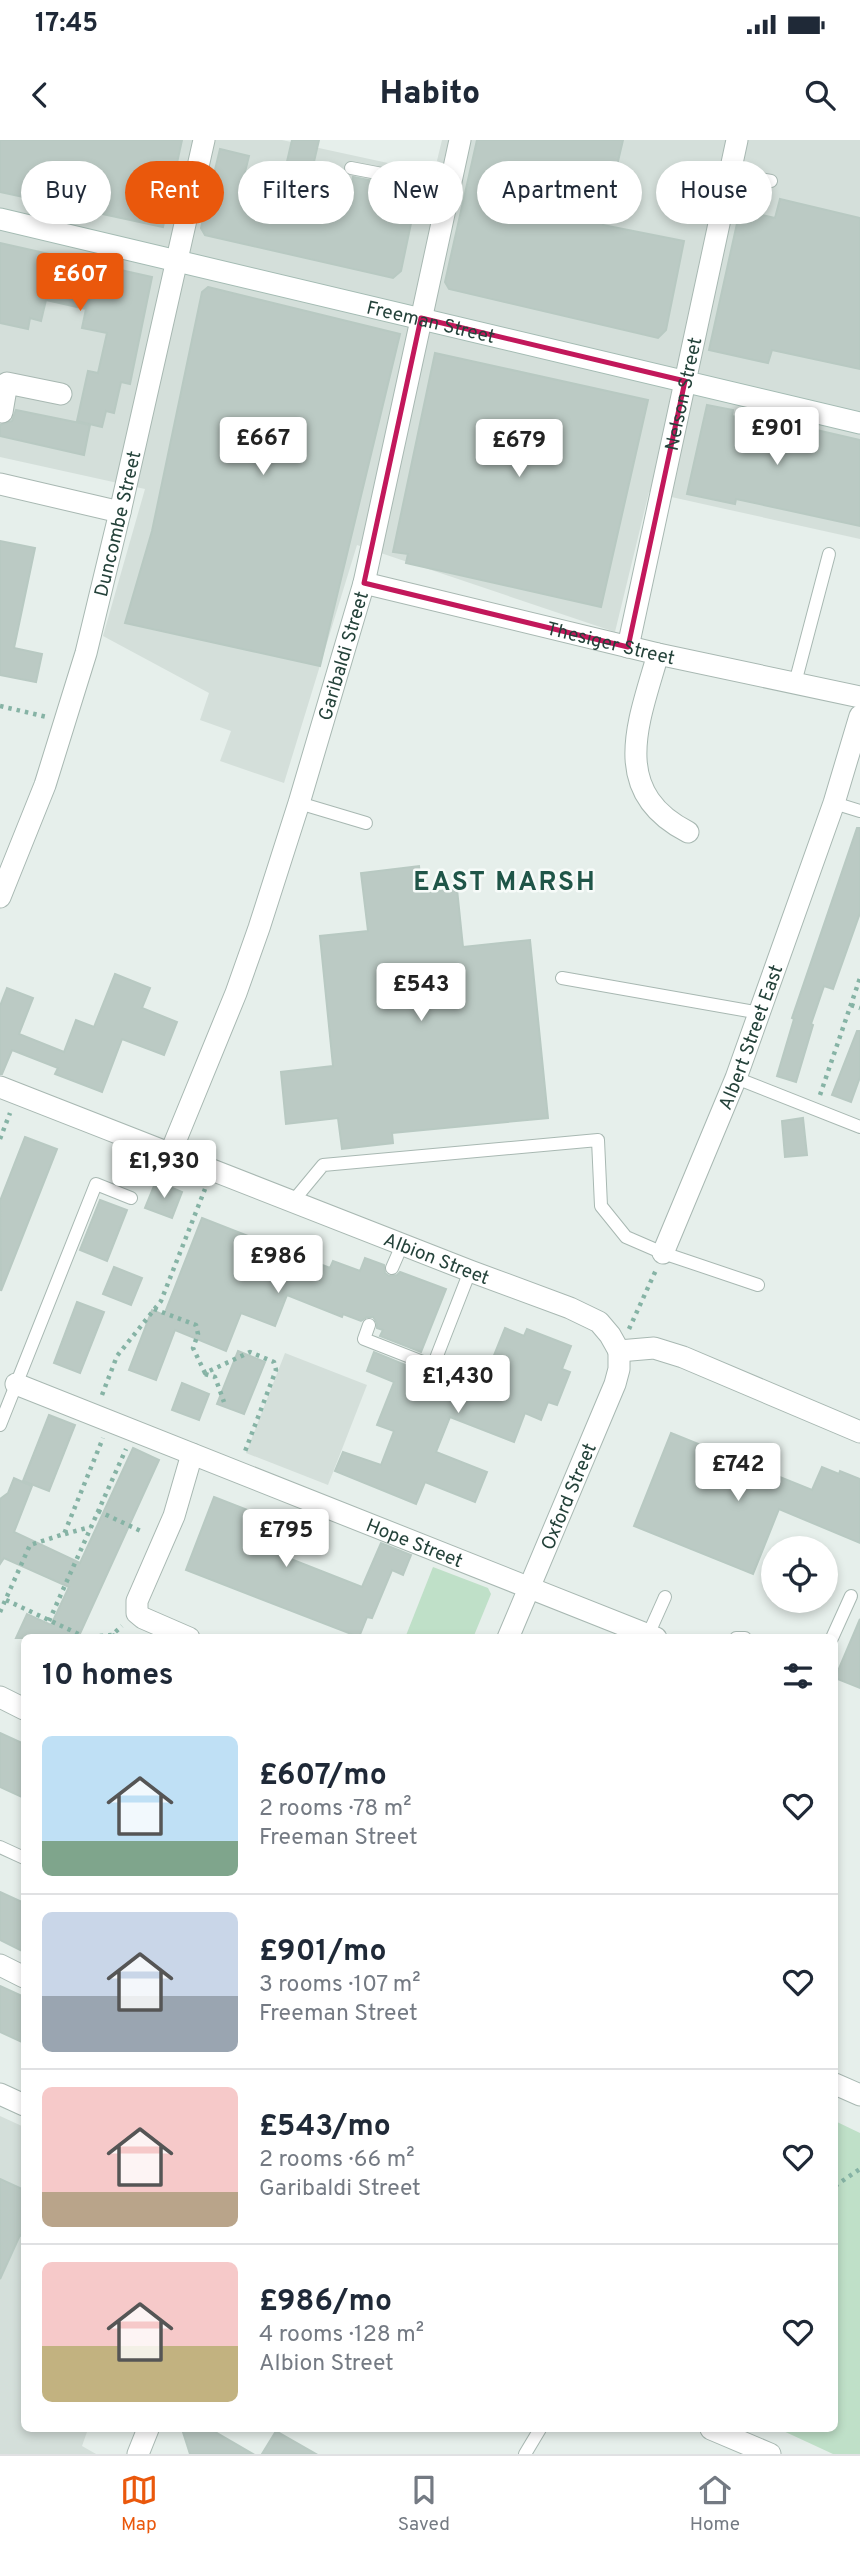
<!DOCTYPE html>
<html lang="en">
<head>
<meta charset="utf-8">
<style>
  body { margin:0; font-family:Overpass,sans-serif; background:#f2f2f3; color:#1f2937; height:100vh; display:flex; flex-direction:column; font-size:26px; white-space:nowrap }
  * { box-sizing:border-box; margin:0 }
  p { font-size:23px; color:#747a83 }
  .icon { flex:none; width:38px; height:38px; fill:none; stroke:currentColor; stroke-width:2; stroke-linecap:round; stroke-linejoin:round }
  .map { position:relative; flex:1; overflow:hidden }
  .panel { position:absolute; left:21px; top:1494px; width:817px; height:798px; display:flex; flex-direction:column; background:#fff; border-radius:10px; box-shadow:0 4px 10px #0003 }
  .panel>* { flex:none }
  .top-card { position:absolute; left:21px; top:21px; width:819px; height:63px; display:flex; gap:14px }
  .controls { position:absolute; left:761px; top:1396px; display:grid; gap:14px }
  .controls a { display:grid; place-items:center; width:77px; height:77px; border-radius:50%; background:#fff; box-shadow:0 4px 10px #0003; font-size:35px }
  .price { position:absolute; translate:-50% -60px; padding:0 16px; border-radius:7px; background:#fff; color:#222; font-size:23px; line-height:46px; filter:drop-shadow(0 2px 4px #0008) }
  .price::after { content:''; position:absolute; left:50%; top:42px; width:21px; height:16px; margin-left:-10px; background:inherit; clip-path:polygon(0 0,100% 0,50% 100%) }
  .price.selected { background:#ea580c; color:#fff }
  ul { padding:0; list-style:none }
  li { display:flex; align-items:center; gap:21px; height:175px; padding:0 21px }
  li+li { border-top:2px solid #e0e1e3 }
  li span { display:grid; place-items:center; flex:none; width:196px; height:140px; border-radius:10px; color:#555 }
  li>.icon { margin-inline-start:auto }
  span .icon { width:84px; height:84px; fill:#fffc; stroke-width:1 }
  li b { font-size:30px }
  h2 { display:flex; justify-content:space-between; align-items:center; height:84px; padding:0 21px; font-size:30px }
  .chip { padding:0 24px; border-radius:32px; background:#fff; box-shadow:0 4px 10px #0003; font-size:24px; line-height:63px }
  .chip.selected { background:#ea580c; color:#fff }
  .status { display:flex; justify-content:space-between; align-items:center; height:49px; padding:0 35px; background:#fff; direction:ltr }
  .status svg { height:19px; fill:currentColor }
  header { display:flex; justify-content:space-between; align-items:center; height:91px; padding:0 21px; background:#fff; font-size:32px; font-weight:800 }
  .menu { display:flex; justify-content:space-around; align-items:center; height:98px; border-top:2px solid #e0e1e3; background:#fff; font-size:19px; color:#747a83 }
  .menu a { display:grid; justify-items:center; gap:4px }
  .menu .selected { color:#ea580c }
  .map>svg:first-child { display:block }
  .built { fill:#d4dfda }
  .green { fill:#bfe0c8 }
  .building { fill:#bbcac4; stroke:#b8c9c2; stroke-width:2 }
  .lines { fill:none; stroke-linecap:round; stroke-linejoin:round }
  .service-casing { stroke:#a8b8b2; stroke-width:14 }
  .minor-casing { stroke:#a8b8b2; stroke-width:23 }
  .secondary-casing { stroke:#a4bbb3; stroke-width:23 }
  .path { stroke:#86b3a5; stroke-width:4.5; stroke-dasharray:3.5 5; stroke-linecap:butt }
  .service { stroke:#fff; stroke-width:12 }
  .minor { stroke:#fff; stroke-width:21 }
  .secondary { stroke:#fff; stroke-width:21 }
  .marked { fill:none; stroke:#c2185b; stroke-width:5; stroke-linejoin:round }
  .labels { text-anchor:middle; stroke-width:5; stroke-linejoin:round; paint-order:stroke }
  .street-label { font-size:19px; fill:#24423a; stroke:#f7fbf9 }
  .district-label { font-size:26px; font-weight:bold; letter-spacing:2px; fill:#1f5548; stroke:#f7fbf9 }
</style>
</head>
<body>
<div class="status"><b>17:45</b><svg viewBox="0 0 49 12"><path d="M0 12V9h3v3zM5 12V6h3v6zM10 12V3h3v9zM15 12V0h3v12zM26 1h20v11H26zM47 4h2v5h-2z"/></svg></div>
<header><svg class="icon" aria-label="back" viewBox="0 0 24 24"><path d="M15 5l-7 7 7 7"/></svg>Habito<svg class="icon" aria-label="search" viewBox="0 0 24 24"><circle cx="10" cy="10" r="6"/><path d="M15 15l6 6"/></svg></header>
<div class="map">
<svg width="860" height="2314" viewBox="0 0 860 2314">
  <rect width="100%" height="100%" fill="#e6efeb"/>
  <g class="built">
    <polygon points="0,0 282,0 434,33 442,0 860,0 860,399 649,352 615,492 357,405 284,643 220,621 231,591 200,580 209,553 103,496 145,349 0,317"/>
    <polygon points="285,1213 367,1245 328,1345 246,1313"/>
    <polygon points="0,1976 24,1987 24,2289 88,2289 82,2306 96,2314 0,2314"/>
  </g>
  <g class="green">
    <polygon points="433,1427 488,1448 491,1454 473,1498 405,1498"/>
    <polygon points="835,1981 860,1993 860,2314 833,2314 779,2289 835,2289"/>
  </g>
  <g class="building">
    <polygon points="0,0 182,0 163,87 0,52"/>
    <polygon points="292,0 319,0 310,39 351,48 353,37 418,50 401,131 393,138 205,95 201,88 220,9 249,16 241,48 279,56"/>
    <polygon points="477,0 623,0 603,85 684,101 666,190 658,198 449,149 445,142"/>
    <polygon points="780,59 860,78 860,229 772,210 768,223 709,210 740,70 775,78"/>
    <polygon points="0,103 152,137 130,244 121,242 114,273 106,271 102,287 77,281 88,231 98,233 107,193 82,188 86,169 46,160 41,181 30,178 28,189 0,183"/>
    <polygon points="208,147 400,194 320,526 125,483 152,391 202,152"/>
    <polygon points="435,213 648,260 601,467 406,423 408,414 393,412"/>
    <polygon points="707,265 733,270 732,276 811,293 812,289 860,300 860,386 736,359 735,364 687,354"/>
    <polygon points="16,270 90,285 84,315 0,296 0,285 12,281"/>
    <polygon points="0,401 35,408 14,508 42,514 36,542 0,535"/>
    <polygon points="857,688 860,688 860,773 833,849 824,846 811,884 813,885 796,942 777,936 794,879 792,878"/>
    <polygon points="419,726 422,753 457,749 463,807 530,800 548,978 392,993 393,1003 342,1009 338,978 286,984 281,932 333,926 320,796 368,791 361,733"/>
    <polygon points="115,834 150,848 142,868 177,882 164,915 122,899 102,952 55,934 58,928 12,910 2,934 0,934 0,866 7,848 33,858 19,894 64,912 76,880 94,887"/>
    <polygon points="857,891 860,891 860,937 851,962 832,955"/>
    <polygon points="803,978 807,1015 785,1017 782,981"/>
    <polygon points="25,997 57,1009 1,1151 0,1061"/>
    <polygon points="156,1041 182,1052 172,1078 145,1068"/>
    <polygon points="100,1060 127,1070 107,1121 80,1110"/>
    <polygon points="202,1078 330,1128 333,1121 360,1131 365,1118 384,1125 385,1133 389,1136 397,1135 400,1132 446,1149 421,1212 380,1196 383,1190 377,1188 377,1183 373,1177 367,1177 361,1181 343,1174 342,1177 287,1155 275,1186 241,1173 226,1211 175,1190 156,1240 129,1230 152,1170 164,1175"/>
    <polygon points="114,1127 142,1138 131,1165 103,1154"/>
    <polygon points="77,1162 104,1172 80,1233 54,1223"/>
    <polygon points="505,1188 524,1196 527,1189 571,1206 562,1229 570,1232 557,1265 548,1262 541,1280 525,1273 514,1302 450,1277 436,1312 487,1332 475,1362 425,1342 416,1364 335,1331 343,1312 381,1325 394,1291 377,1285 394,1242 367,1231 374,1212 478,1255"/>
    <polygon points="238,1211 265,1222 244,1274 217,1264"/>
    <polygon points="182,1243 209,1254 199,1280 172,1270"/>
    <polygon points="49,1275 75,1285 49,1351 23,1341"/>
    <polygon points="671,1293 812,1350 822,1327 839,1334 840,1331 860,1339 860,1403 779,1369 753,1434 634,1386"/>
    <polygon points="133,1308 159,1320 78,1498 16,1498 27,1474 51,1485 69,1447 4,1418 0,1424 0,1359 8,1353 14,1338 32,1346 14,1392 80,1423"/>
    <polygon points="214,1357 294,1388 283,1416 362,1447 381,1403 411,1415 403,1435 392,1430 372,1478 367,1477 359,1497 186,1430"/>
    <polygon points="860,1479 860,1548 835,1538"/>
    <polygon points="0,1593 24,1604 24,1658 0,1647"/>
    <polygon points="0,1752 24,1763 24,1812 0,1800"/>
    <polygon points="0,1846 24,1857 24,1903 0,1892"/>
    <polygon points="0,2039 24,2050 24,2098 20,2095 0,2139"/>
    <polygon points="182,2289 210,2289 253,2314 190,2314"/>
    <polygon points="276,2291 316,2314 262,2314"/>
  </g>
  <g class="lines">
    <g class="service-casing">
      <g id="service">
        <polyline points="351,28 450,47"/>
        <polyline points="729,37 748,37 771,41"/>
        <polyline points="795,543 829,414"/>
        <polyline points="299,663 366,683"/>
        <polyline points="834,663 860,671"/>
        <polyline points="562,838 760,873"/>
        <polyline points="736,938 860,987"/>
        <polyline points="294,1060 323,1025 598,1000 601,1066 626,1097 663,1113 758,1145"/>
        <polyline points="392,1128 402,1105"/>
        <polyline points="369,1185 364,1199 433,1226 470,1131"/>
        <polyline points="0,1285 96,1044 131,1058"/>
        <polyline points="648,1495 665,1457"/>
        <polyline points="736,1498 745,1498"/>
        <polyline points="832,1498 851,1456"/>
        <polyline points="0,1707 24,1718"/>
        <polyline points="525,2314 540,2289"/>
      </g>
    </g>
    <g class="minor-casing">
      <g id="minor">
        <polyline points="2,272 7,243 61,254"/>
        <polyline points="0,344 120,372"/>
        <path id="s1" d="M364 443 658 514 860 557"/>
        <path id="s2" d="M628 507 737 0"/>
        <path d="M658 514C639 581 608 651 688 692"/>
        <path id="s3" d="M0 757 45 645 86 513 120 372 204 0"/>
        <path id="s4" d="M0 947 470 1131 570 1168 599 1182 610 1195 619 1211"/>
        <path id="s5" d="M170 1014 236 853 259 788 299 663 364 443 460 0"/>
        <path id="s6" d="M663 1113 736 938 834 663 860 576"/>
        <polyline points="619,1211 654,1208 683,1217 860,1292"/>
        <path id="s7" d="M16 1244 656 1498"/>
        <polyline points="189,1498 143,1478 137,1473 137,1461 174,1376 192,1314"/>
        <path id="s8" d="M508 1498 615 1244 619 1229V1211"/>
        <polyline points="0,1557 24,1569"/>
        <polyline points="0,1825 24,1837"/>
        <polyline points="835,1944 860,1955"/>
        <polyline points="0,1954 24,1965"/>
        <polyline points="711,2289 770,2314"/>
        <polyline points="138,2314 148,2289"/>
      </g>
    </g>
    <g class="secondary-casing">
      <g id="secondary">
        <path id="s9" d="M0 79 860 283"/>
      </g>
    </g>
    <g class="path">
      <polyline points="0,566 47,577"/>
      <polyline points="851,865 860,868"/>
      <polyline points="820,955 860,838"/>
      <polyline points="0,999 10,973"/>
      <polyline points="154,1169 196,1185 198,1194 193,1208 205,1233 250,1212 274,1222 276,1230 244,1314"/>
      <polyline points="629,1189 656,1130"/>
      <polyline points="205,1234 215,1237 224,1262"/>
      <polyline points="102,1255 117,1216 161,1161 205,1049"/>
      <polyline points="98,1371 143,1392"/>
      <polyline points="65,1394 90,1387"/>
      <polyline points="6,1460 85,1497 112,1495 122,1486"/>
      <polyline points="0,1472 30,1405 64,1394 103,1298"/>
      <polyline points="49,1481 126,1309"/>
      <polyline points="112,1495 119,1498"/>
      <polyline points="835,2046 860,2029"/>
    </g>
    <use href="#service" class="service"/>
    <use href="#minor" class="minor"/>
    <use href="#secondary" class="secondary"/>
  </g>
  <path class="marked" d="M421 178 685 241 628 507 364 443Z"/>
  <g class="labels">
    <g class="street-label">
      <text dy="7" stroke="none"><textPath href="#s9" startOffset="443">Freeman Street</textPath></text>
      <text dy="7" stroke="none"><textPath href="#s2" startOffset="259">Nelson Street</textPath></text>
      <text dy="7" stroke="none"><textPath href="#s3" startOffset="392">Duncombe Street</textPath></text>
      <text dy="7" stroke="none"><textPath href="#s1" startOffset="254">Thesiger Street</textPath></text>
      <text dy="7" stroke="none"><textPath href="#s5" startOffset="528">Garibaldi Street</textPath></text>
      <text dy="7" stroke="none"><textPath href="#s6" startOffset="233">Albert Street East</textPath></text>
      <text dy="7" stroke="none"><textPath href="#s4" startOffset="469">Albion Street</textPath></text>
      <text dy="7" stroke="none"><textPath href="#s8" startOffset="154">Oxford Street</textPath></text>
      <text dy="7" stroke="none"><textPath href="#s7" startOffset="429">Hope Street</textPath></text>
    </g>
    <g class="district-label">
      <text x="505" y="750">EAST MARSH</text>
    </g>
  </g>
</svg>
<div class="controls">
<a><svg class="icon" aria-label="locate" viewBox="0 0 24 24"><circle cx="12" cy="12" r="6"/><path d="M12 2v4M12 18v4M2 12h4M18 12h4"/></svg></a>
</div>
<b class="price selected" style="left:80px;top:173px">£607</b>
<b class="price" style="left:777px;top:327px">£901</b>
<b class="price" style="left:263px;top:337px">£667</b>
<b class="price" style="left:519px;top:339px">£679</b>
<b class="price" style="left:421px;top:883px">£543</b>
<b class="price" style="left:164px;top:1060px">£1,930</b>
<b class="price" style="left:278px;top:1155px">£986</b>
<b class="price" style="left:458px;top:1275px">£1,430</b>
<b class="price" style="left:738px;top:1363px">£742</b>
<b class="price" style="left:286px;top:1429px">£795</b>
<div class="top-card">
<a class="chip">Buy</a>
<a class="chip selected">Rent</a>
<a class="chip">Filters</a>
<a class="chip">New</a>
<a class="chip">Apartment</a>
<a class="chip">House</a>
</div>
<section class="panel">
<h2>10 homes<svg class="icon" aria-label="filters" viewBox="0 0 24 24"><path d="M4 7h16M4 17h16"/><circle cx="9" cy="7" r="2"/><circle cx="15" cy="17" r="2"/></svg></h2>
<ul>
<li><span style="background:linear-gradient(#bfe0f5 75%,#7fa58c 0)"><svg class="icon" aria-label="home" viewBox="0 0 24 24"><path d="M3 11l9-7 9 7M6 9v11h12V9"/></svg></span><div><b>£607/mo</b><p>2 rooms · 78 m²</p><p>Freeman Street</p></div><svg class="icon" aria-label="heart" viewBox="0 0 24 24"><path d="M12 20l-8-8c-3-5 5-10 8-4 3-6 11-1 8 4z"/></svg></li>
<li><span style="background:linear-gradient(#c9d6e8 60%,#9aa5b1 0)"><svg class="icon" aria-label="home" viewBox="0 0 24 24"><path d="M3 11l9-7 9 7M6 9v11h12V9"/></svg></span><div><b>£901/mo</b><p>3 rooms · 107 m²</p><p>Freeman Street</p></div><svg class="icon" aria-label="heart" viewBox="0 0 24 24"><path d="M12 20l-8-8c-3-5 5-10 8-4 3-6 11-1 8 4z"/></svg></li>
<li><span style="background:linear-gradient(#f6c9c9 75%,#b9a48a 0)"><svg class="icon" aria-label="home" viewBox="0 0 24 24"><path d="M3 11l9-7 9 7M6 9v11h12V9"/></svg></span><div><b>£543/mo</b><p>2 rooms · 66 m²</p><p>Garibaldi Street</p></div><svg class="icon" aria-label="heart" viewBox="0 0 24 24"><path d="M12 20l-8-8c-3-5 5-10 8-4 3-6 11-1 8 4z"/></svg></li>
<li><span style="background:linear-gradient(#f6c9c9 60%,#c2b280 0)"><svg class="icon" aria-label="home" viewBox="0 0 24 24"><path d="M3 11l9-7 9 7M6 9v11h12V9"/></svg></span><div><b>£986/mo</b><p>4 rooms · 128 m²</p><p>Albion Street</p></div><svg class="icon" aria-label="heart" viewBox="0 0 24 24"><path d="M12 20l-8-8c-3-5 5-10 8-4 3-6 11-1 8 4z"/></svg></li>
</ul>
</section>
</div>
<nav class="menu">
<a class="selected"><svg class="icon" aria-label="map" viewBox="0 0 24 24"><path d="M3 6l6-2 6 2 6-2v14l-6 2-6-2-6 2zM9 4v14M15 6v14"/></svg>Map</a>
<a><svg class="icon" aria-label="saved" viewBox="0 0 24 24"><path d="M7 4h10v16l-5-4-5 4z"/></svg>Saved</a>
<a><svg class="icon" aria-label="home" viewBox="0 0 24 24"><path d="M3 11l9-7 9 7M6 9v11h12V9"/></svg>Home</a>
</nav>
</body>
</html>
